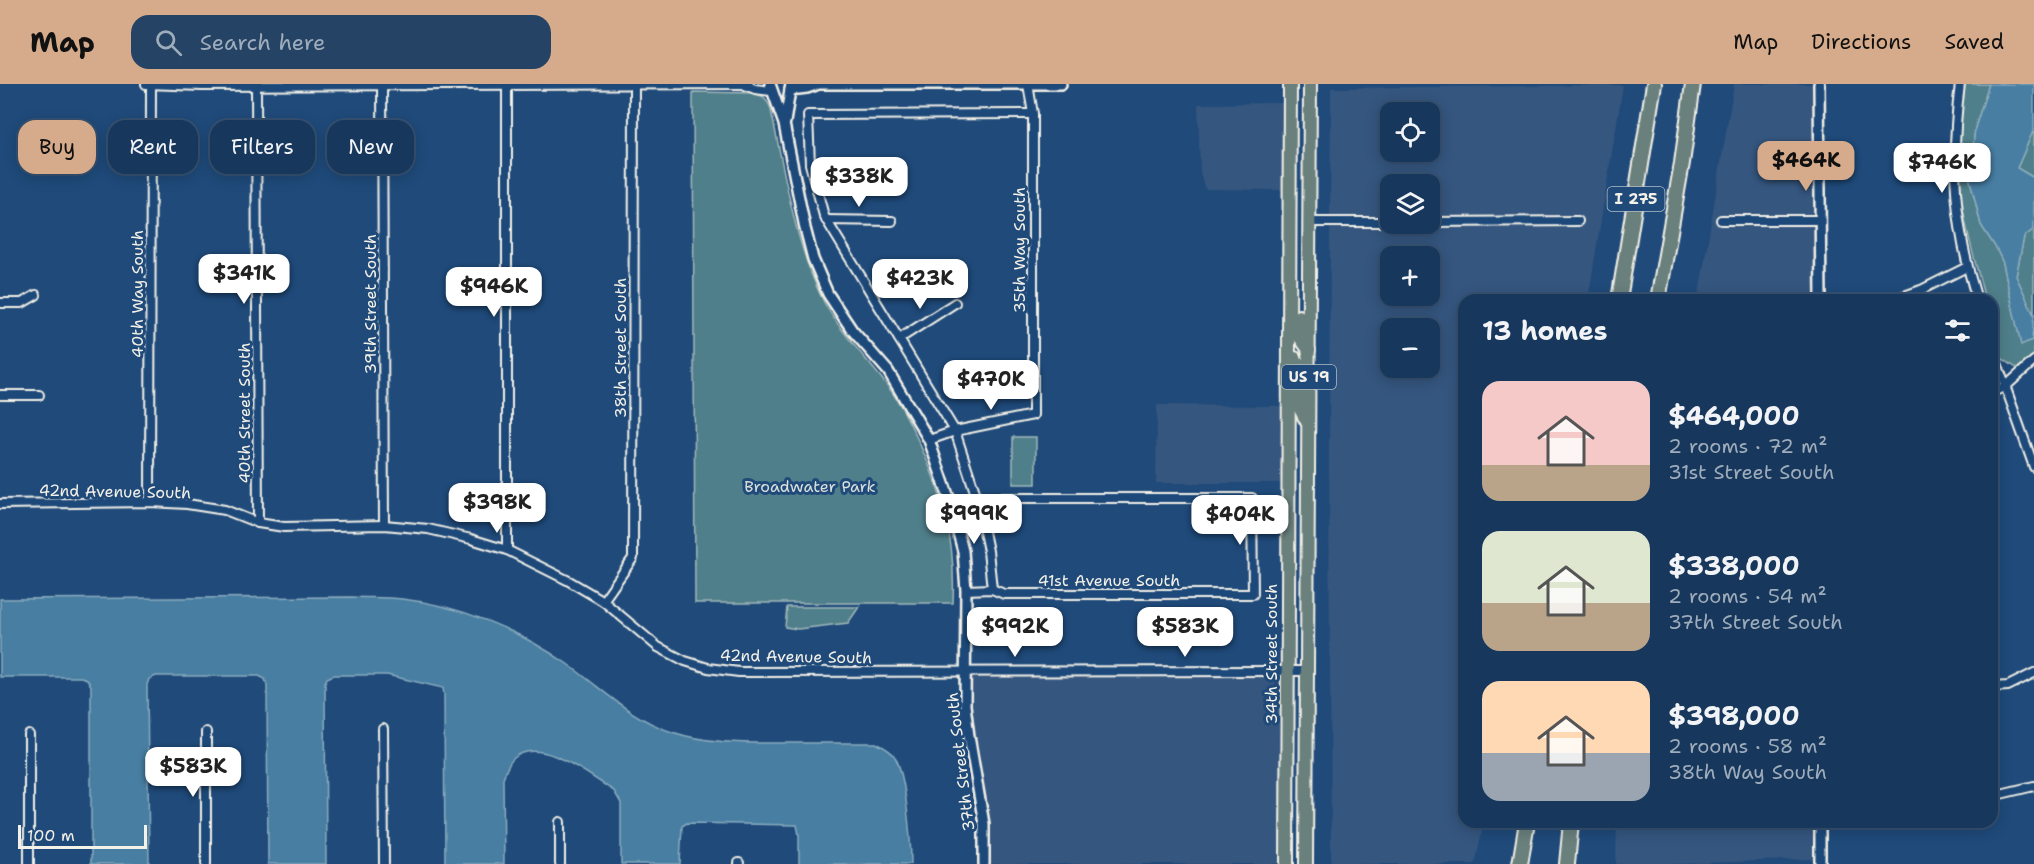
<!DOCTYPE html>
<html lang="en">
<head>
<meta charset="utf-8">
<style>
  body { margin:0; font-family:"Shantell Sans",sans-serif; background:#244365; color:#f1f3f6; height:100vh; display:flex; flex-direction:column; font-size:22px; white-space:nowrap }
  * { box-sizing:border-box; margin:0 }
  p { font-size:20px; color:#9eacbb }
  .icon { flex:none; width:33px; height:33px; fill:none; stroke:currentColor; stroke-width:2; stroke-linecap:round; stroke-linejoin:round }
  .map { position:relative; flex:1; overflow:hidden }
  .sheet { position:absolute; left:1458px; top:210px; width:540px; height:534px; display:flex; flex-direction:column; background:#17385c; border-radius:18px; box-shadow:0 3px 15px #0003,0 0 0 2px #365272 }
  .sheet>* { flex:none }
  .hud { position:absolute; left:18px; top:36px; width:570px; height:54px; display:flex; gap:12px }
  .buttons { position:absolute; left:1380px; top:18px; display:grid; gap:12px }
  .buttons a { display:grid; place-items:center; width:60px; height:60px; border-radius:12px; background:#17385c; box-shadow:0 3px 15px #0003,0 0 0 2px #365272; font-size:30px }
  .scale { position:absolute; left:18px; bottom:15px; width:129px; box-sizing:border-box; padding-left:6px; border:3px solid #f4f1e8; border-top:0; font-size:16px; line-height:21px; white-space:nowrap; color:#f4f1e8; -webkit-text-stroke:4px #1f4a7a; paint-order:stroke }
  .price { position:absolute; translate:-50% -51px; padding:0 14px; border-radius:12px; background:#fff; color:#222; font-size:20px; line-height:39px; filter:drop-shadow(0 2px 3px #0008) }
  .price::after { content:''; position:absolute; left:50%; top:36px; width:18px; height:14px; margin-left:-9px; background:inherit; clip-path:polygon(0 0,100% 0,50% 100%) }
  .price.selected { background:#d6ab8b; color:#111 }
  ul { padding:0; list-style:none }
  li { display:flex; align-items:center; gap:18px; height:150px; padding:0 24px }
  li span { display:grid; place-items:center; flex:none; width:168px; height:120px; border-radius:18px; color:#555 }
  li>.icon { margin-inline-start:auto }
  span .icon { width:72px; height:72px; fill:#fffc; stroke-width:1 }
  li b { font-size:26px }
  h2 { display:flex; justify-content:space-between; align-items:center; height:72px; padding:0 24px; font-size:26px }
  .chip { padding:0 21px; border-radius:18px; background:#17385c; box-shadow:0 3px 15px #0003,0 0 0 2px #365272; font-size:21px; line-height:54px }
  .chip.selected { background:#d6ab8b; color:#111 }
  header { display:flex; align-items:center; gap:36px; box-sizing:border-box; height:84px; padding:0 30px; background:#d6ab8b; color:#111 }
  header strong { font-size:28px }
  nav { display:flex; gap:33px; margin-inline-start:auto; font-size:21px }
  .search { width:420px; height:54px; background:#244365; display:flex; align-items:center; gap:15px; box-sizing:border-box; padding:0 21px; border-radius:18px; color:#9eacbb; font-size:22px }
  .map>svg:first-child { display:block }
  .built { fill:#36577f; fill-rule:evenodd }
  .green { fill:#507f8a; stroke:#a2b8b9; stroke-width:1.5 }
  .water { fill:#467ea2; stroke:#8cacbe; stroke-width:1.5 }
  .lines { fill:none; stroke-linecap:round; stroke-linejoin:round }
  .minor-casing { stroke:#f4f1e8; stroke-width:12 }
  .tertiary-casing { stroke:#f4f1e8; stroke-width:14 }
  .trunk-casing { stroke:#f4f1e8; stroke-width:16 }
  .motorway-casing { stroke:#f4f1e8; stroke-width:18 }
  .minor { stroke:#1f4a7a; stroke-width:8 }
  .tertiary { stroke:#1f4a7a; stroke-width:9 }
  .trunk { stroke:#6a807d; stroke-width:12 }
  .motorway { stroke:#6a807d; stroke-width:14 }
  .labels { text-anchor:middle; stroke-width:6; stroke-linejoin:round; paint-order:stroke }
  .shield { fill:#1f4a7a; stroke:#b4bfc7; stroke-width:1.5 }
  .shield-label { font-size:15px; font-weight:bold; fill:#f4f1e8 }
  .street-label { font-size:16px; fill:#f4f1e8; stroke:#1f4a7a }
  .park-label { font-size:16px; fill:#dbe0da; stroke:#1f4a7a }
</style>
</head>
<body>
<header>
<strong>Map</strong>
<div class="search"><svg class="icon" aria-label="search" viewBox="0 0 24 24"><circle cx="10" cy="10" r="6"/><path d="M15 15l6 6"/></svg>Search here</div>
<nav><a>Map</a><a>Directions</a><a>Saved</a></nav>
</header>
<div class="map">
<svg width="2034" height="780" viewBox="0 0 2034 780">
  <rect width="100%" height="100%" fill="#1f4a7a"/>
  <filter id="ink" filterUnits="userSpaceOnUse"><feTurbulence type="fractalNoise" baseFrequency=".0167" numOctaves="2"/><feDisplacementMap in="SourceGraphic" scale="12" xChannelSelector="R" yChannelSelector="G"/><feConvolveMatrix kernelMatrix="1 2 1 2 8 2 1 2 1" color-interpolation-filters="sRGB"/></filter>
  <g filter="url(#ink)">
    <g class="built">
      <polygon points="1734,0 1815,0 1815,131 1716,131 1716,141 1815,141 1816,216 1698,216"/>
      <path d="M1623 1 1588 216H1464V738H1484L1475 780H1331L1329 379 1330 143 1583 141 1582 132H1430V100H1390V133H1330L1331 4ZM1390 28H1430V68H1390ZM1430 172V212H1390V172ZM1390 244H1430V284H1390Z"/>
      <polygon points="1282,19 1282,106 1205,105 1200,89 1198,20"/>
      <polygon points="1157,321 1282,322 1282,399 1156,399"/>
      <polygon points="1074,591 1276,592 1276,603 1279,603 1281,780 988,780 988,740 974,654 970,593"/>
      <polygon points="1617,738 1815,738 1815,775 1678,780 1616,780"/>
    </g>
    <g class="green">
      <path d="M1964 0H1989L1975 44 1970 96 1981 141 1996 164 2003 179 2021 260 2032 256 2034 246V270L2018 285 2000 273 1992 248V216H1985C1977 182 1965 146 1961 112 1956 74 1959 37 1964 0Z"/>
      <path d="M693 8 754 9 764 13 770 22C785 87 794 162 825 220 843 252 870 278 892 308 901 321 909 337 916 352 943 409 956 455 953 519H695Z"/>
      <polygon points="2034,45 2034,94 2017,84"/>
      <polygon points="2034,145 2034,231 2016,192 2024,153"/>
      <rect x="1013" y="353" width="23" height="47"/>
      <polygon points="787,523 859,523 848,539 798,545 785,543"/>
    </g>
    <g class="water">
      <polygon points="1989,0 2034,0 2034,45 2017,84 2034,94 2034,145 2024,153 2016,192 2034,231 2032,256 2021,261 2003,179 1996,164 1981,141 1970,96 1975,44"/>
      <path d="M352 513C368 514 385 513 402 515 459 521 518 546 566 579 602 604 628 633 672 648 709 660 746 659 785 659 815 659 845 659 876 659 882 662 891 666 895 673 906 691 911 758 911 780H799V751L797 741 687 739 682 742 680 780H621V719L614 707C591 693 541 651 514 674 508 679 506 687 503 694L504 780H445L444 611 443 604 387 591H334L327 594 325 599 326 780H268L267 602 265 595 259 592H156L149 595 147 601 149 780H91V602L87 595 81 593H0V515Z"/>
    </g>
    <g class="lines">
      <g class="minor-casing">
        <g id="minor">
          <polyline points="146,0 202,2 749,0"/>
          <polyline points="382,0 384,441"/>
          <path d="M1960 0C1950 78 1954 141 1977 216"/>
          <polyline points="745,1 755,5 771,7"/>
          <polyline points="256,2 258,439"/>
          <polyline points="826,136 892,137"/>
          <polyline points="1721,136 1820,136"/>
          <polyline points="1310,138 1390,138"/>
          <polyline points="1430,138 1578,137"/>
          <polyline points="1893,216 1921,206 1967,183"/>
          <polyline points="0,219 22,219 36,211"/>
          <polyline points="899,255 955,219"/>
          <polyline points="1992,265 2034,383"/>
          <polyline points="1992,308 2005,303 2034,277"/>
          <polyline points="0,311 39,311"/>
          <polyline points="929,356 955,347 1033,331 1033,30 1028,0"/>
          <polyline points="150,418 151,1"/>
          <path d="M0 420 150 418 187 420 225 426 258 439 284 443 384 441 428 445 471 455 507 466 569 497 603 517 658 563 685 577 708 584 739 588C928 588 1117 587 1306 587"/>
          <polyline points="507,466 507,2"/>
          <polyline points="992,505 988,467 977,414 955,347 824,132 810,80 808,31 1033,30"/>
          <polyline points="966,506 992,505 1004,510 1253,510 1252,414 977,414"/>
          <polyline points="603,517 633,474 634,1"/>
          <polyline points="1992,603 2008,602 2034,589"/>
          <polyline points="383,645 384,780"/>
          <polyline points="206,648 206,780"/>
          <polyline points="29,651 29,780"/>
          <polyline points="1992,712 2034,702"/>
          <polyline points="560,738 560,780"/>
          <polyline points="739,779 739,780"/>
        </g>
      </g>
      <g class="tertiary-casing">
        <g id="tertiary">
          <polyline points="770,0 784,40 805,144 813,175 828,210 852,246 888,287 929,356 949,414 963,467 966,506 965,621 969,652 984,740 984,780"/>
          <polyline points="814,0 1061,0"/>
          <polyline points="1819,0 1821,216"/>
          <polyline points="790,6 807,4 816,1"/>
          <polyline points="785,38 791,0"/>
          <polyline points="1820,738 1820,780"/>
        </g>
      </g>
      <g class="trunk-casing">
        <g id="trunk">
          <polyline points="1299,232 1299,252 1309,266"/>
          <polyline points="1295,274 1298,279 1298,321 1307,338"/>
          <polyline points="1287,780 1290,0"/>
          <polyline points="1306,780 1310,0"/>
        </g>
      </g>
      <g class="motorway-casing">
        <g id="motorway">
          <polyline points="1619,216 1654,0"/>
          <polyline points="1658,216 1682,79 1693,0"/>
          <polyline points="1520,780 1527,738"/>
          <polyline points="1567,780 1571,738"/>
        </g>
      </g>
      <use href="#minor" class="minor"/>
      <use href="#tertiary" class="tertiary"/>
      <use href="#trunk" class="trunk"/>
      <use href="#motorway" class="motorway"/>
    </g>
  </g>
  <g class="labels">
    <g class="shield">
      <rect x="1607.5" y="103" width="57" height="24" rx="4.5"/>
      <rect x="1282" y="281" width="54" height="24" rx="4.5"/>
    </g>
    <g class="shield-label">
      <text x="1636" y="120">I 275</text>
      <text x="1309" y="298">US 19</text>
    </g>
    <g class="street-label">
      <text transform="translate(1019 166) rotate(-90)" y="6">35th Way South</text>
      <text transform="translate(137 210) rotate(-90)" y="6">40th Way South</text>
      <text transform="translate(370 220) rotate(-90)" y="6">39th Street South</text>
      <text transform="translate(620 264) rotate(-90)" y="6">38th Street South</text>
      <text transform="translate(244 329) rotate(-90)" y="6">40th Street South</text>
      <text transform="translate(115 407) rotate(1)" y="6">42nd Avenue South</text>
      <text x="1109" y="502">41st Avenue South</text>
      <text transform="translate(1271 570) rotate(-90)" y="6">34th Street South</text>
      <text transform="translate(796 572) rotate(1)" y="6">42nd Avenue South</text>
      <text transform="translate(960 678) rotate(-97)" y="6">37th Street South</text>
    </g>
    <g class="park-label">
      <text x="810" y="408">Broadwater Park</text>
    </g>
  </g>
</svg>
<div class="buttons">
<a><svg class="icon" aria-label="locate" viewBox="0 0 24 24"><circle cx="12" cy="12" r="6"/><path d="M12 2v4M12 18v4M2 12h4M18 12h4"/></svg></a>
<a><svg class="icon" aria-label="layers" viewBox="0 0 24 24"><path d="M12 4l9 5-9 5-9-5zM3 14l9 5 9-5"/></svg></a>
<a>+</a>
<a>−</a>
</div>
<div class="scale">100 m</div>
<b class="price selected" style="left:1806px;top:108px">$464K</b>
<b class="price" style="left:1942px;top:110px">$746K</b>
<b class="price" style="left:859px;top:124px">$338K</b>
<b class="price" style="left:244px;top:221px">$341K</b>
<b class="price" style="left:920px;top:226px">$423K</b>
<b class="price" style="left:494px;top:234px">$946K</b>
<b class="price" style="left:991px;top:327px">$470K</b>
<b class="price" style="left:497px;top:450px">$398K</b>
<b class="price" style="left:974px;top:461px">$999K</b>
<b class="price" style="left:1240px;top:462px">$404K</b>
<b class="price" style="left:1015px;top:574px">$992K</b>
<b class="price" style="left:1185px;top:574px">$583K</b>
<b class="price" style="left:193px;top:714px">$583K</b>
<div class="hud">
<a class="chip selected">Buy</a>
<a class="chip">Rent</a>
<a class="chip">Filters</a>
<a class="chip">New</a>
</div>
<section class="sheet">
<h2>13 homes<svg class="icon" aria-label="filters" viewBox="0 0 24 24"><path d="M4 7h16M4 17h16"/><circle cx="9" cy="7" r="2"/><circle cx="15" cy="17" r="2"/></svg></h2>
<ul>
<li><span style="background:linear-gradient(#f6c9c9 70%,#b9a48a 0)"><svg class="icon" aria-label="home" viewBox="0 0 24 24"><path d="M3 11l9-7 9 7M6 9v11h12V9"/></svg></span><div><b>$464,000</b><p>2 rooms · 72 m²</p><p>31st Street South</p></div></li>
<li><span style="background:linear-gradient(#dfe7d0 60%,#b9a48a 0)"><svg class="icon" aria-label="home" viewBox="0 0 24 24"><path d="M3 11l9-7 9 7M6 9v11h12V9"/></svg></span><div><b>$338,000</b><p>2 rooms · 54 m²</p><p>37th Street South</p></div></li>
<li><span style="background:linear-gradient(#ffd9b3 60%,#9aa5b1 0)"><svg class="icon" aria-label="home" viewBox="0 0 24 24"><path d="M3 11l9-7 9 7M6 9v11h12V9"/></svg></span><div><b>$398,000</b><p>2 rooms · 58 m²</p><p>38th Way South</p></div></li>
</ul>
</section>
</div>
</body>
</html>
